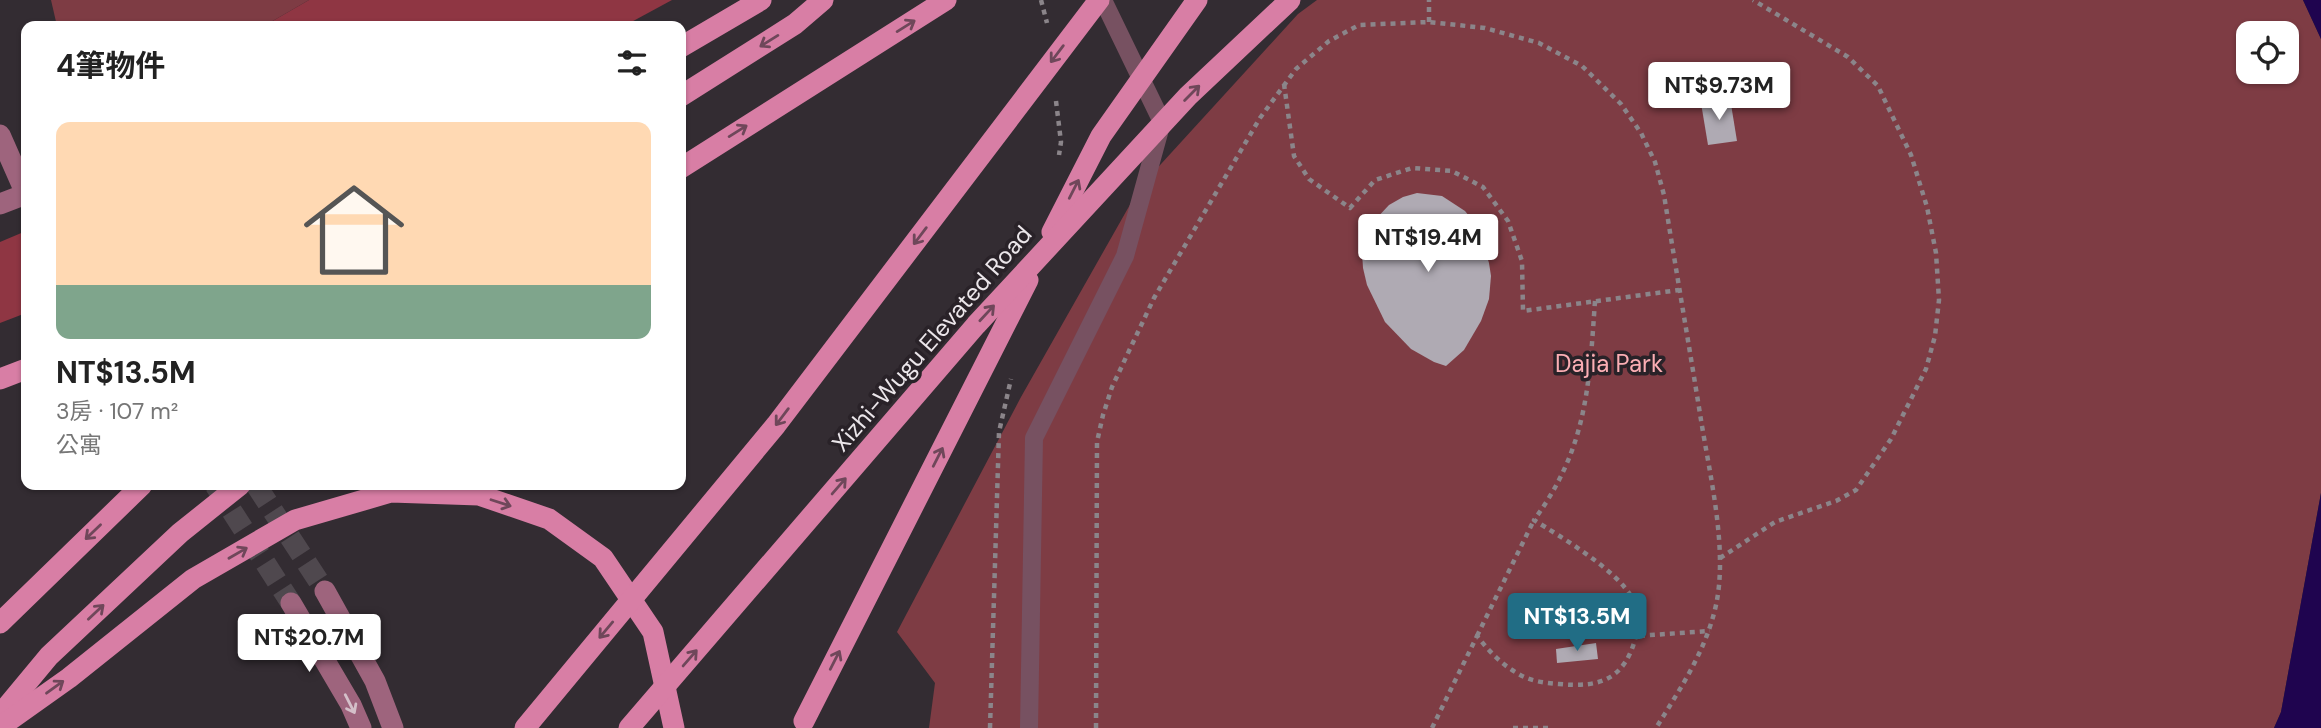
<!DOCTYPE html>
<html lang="zh-TW">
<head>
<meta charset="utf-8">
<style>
  body { margin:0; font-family:"DM Sans","Noto Sans TC",sans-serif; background:#f6f6f6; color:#222; height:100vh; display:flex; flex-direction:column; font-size:26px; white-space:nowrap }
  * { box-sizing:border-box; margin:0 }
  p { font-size:23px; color:#767676 }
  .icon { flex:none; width:38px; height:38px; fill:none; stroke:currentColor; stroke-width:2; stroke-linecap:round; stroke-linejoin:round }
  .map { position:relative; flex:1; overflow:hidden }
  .side { position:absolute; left:21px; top:21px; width:665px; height:469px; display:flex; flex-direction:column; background:#fff; border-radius:14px; box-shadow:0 2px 5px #0004 }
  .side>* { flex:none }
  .controls { position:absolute; left:2236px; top:21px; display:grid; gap:14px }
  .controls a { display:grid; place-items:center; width:63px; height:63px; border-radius:14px; background:#fff; box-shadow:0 2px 5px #0004; font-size:35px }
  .price { position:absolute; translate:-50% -60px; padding:0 16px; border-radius:7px; background:#fff; color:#222; font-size:23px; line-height:46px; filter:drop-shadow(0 2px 4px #0008) }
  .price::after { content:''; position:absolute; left:50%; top:42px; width:21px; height:16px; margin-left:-10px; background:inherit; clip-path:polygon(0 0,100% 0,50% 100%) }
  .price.current { background:#216d85; color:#fff }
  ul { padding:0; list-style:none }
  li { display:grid; align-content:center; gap:14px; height:371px; padding:0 35px }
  li span { display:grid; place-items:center; height:217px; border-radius:14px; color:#555 }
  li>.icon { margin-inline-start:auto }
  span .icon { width:126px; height:126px; fill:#fffc; stroke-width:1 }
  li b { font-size:30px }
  h2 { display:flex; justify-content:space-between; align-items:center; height:84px; padding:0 35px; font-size:30px }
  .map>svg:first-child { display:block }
  .green { fill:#7e3c44; fill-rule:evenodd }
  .forest { fill:#8f3643 }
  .water { fill:#1f044f }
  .building { fill:#afaab3 }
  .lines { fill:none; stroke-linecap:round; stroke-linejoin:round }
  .secondary-tunnel { stroke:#4f484e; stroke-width:21; stroke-dasharray:21 10; stroke-linecap:butt }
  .path { stroke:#8b858a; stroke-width:4.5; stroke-dasharray:5 5; stroke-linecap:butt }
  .lane { stroke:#775161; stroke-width:18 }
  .secondary { stroke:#9e647d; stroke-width:21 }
  .highway { stroke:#d87ea5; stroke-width:21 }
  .highway-bridge { stroke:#d87ea5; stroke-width:21 }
  .oneway { stroke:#6f475a }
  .oneway2 { stroke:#d4bfc9 }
  .labels { text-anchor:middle; stroke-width:7; stroke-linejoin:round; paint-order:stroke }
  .street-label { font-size:24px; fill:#ebe6ea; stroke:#292228 }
  .park-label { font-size:24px; fill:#fbaeb4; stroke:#292228 }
</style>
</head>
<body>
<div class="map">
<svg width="2321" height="728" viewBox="0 0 2321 728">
  <rect width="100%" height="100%" fill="#332c32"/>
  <g class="green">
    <polygon points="51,0 309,0 264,26 57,26"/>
    <path d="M1317 0H2303L2321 39V493L2281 712 2274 728H929L935 683 897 632 1021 397 1140 187 1298 14ZM2249 33H2287V72H2249Z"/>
  </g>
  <g class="forest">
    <polygon points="309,0 672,0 624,26 264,26"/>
    <polygon points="26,231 26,313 0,323 0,242"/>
  </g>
  <g class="water">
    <polygon points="2303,0 2321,0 2321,39"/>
    <polygon points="2321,493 2321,728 2274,728 2281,712"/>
  </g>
  <g class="building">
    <polygon points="1730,98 1737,141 1708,145 1701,103"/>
    <polygon points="1417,193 1442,196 1465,211 1477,226 1489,263 1491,276 1489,299 1481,321 1464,350 1446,366 1434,362 1411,349 1385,322 1367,285 1363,268 1362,252 1366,236 1374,221 1389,205 1403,197"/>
    <polygon points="1596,643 1598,659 1557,663 1556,649"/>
  </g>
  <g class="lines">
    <g class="secondary-tunnel">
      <polyline points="215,485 291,603"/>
      <polyline points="256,485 325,591"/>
    </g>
    <g class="path">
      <polyline points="1041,0 1047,23"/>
      <polyline points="1429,22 1429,0"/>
      <polyline points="1284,84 1294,156 1309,179 1350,208 1375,180 1412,168 1452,171 1483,187 1508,221 1522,261 1523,311 1679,290"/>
      <polyline points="1056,101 1061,142 1059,155"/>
      <path d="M1595 301C1589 387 1587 448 1534 520 1561 537 1617 570 1632 598 1637 609 1637 624 1636 636L1710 631"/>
      <polyline points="1720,558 1775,522 1836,501 1856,490 1891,439 1926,369 1935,336 1939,300 1936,253 1927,207 1911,155 1878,86 1848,57 1753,0"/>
      <polyline points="1477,636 1534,520"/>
      <polyline points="990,728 999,432 1011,379"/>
      <path d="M1096 728 1097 442 1103 415 1112 387 1154 298 1260 118 1296 69 1329 41 1359 25 1429 22 1485 28 1539 43 1582 66 1621 104 1641 133 1655 162 1664 195C1676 270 1689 345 1701 420 1710 476 1728 550 1716 605 1706 651 1680 689 1656 728"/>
      <path d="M1432 728 1477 636C1489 651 1501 664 1517 673 1529 681 1544 683 1559 684 1601 688 1625 679 1636 636"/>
      <polyline points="1513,728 1551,728"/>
    </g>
    <polyline class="lane" points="1029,728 1034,438 1125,256 1162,122 1103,0"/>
    <g class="secondary">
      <polyline points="0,135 26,194"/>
      <polyline points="0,204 26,194"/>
      <polyline points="325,591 375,681 393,728"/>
      <polyline points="291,603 351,705 361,728"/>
    </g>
    <g class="highway">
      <polyline points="681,47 761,0"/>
      <polyline points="681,96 795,24 823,0"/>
      <polyline points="681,168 946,0"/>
      <polyline points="0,379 26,369"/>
      <polyline points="0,623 142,485"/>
      <polyline points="0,715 49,656 180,533 240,485"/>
      <polyline points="0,727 69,678 193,579 295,520 391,492 479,495 549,519 603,558 653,632 674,728"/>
    </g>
    <g class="highway-bridge">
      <polyline points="1052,232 1101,136 1197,0"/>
      <polyline points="804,721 1028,280"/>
      <polyline points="525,728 776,425 1099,0"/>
      <polyline points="629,728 976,325 1188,96 1290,0"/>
    </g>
  </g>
  <defs><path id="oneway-shaft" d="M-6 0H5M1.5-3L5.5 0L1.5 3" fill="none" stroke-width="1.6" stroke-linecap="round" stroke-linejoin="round" transform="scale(1.75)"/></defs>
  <g class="oneway">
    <use href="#oneway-shaft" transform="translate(906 26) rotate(-32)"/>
    <use href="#oneway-shaft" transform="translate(769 41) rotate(148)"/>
    <use href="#oneway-shaft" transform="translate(1057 54) rotate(127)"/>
    <use href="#oneway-shaft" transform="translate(1192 93) rotate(-45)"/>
    <use href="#oneway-shaft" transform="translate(738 131) rotate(-32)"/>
    <use href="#oneway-shaft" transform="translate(1074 189) rotate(-63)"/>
    <use href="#oneway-shaft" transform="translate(920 236) rotate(127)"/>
    <use href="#oneway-shaft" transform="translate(987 313) rotate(-47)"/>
    <use href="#oneway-shaft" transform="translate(782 417) rotate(127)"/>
    <use href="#oneway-shaft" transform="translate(938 457) rotate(-63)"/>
    <use href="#oneway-shaft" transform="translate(839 486) rotate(-49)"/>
    <use href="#oneway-shaft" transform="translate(501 503) rotate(18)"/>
    <use href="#oneway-shaft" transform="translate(93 532) rotate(136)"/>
    <use href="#oneway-shaft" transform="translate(238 553) rotate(-30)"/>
    <use href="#oneway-shaft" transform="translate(96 612) rotate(-43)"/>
    <use href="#oneway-shaft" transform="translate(606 630) rotate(130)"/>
    <use href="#oneway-shaft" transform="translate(690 658) rotate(-49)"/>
    <use href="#oneway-shaft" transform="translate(835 660) rotate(-63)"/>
    <use href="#oneway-shaft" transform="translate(55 687) rotate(-36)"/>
  </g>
  <use class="oneway2" href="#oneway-shaft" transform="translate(350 704) rotate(63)"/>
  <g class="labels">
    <g class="street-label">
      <text transform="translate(932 339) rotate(-49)" y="8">Xizhi-Wugu Elevated Road</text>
    </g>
    <g class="park-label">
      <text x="1609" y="372">Dajia Park</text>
    </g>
  </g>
</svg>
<div class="controls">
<a><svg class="icon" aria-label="locate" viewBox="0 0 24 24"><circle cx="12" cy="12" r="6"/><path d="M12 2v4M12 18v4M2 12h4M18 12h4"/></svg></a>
</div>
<b class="price" style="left:1719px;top:122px">NT$9.73M</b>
<b class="price" style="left:1428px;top:274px">NT$19.4M</b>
<b class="price current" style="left:1577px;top:653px">NT$13.5M</b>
<b class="price" style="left:309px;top:674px">NT$20.7M</b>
<section class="side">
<h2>4筆物件<svg class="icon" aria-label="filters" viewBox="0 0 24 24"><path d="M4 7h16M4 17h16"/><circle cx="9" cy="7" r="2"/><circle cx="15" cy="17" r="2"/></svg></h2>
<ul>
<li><span style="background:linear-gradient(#ffd9b3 75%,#7fa58c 0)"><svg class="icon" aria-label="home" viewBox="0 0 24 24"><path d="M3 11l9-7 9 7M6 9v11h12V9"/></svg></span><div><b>NT$13.5M</b><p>3房 · 107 m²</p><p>公寓</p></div></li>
</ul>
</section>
</div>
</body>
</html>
